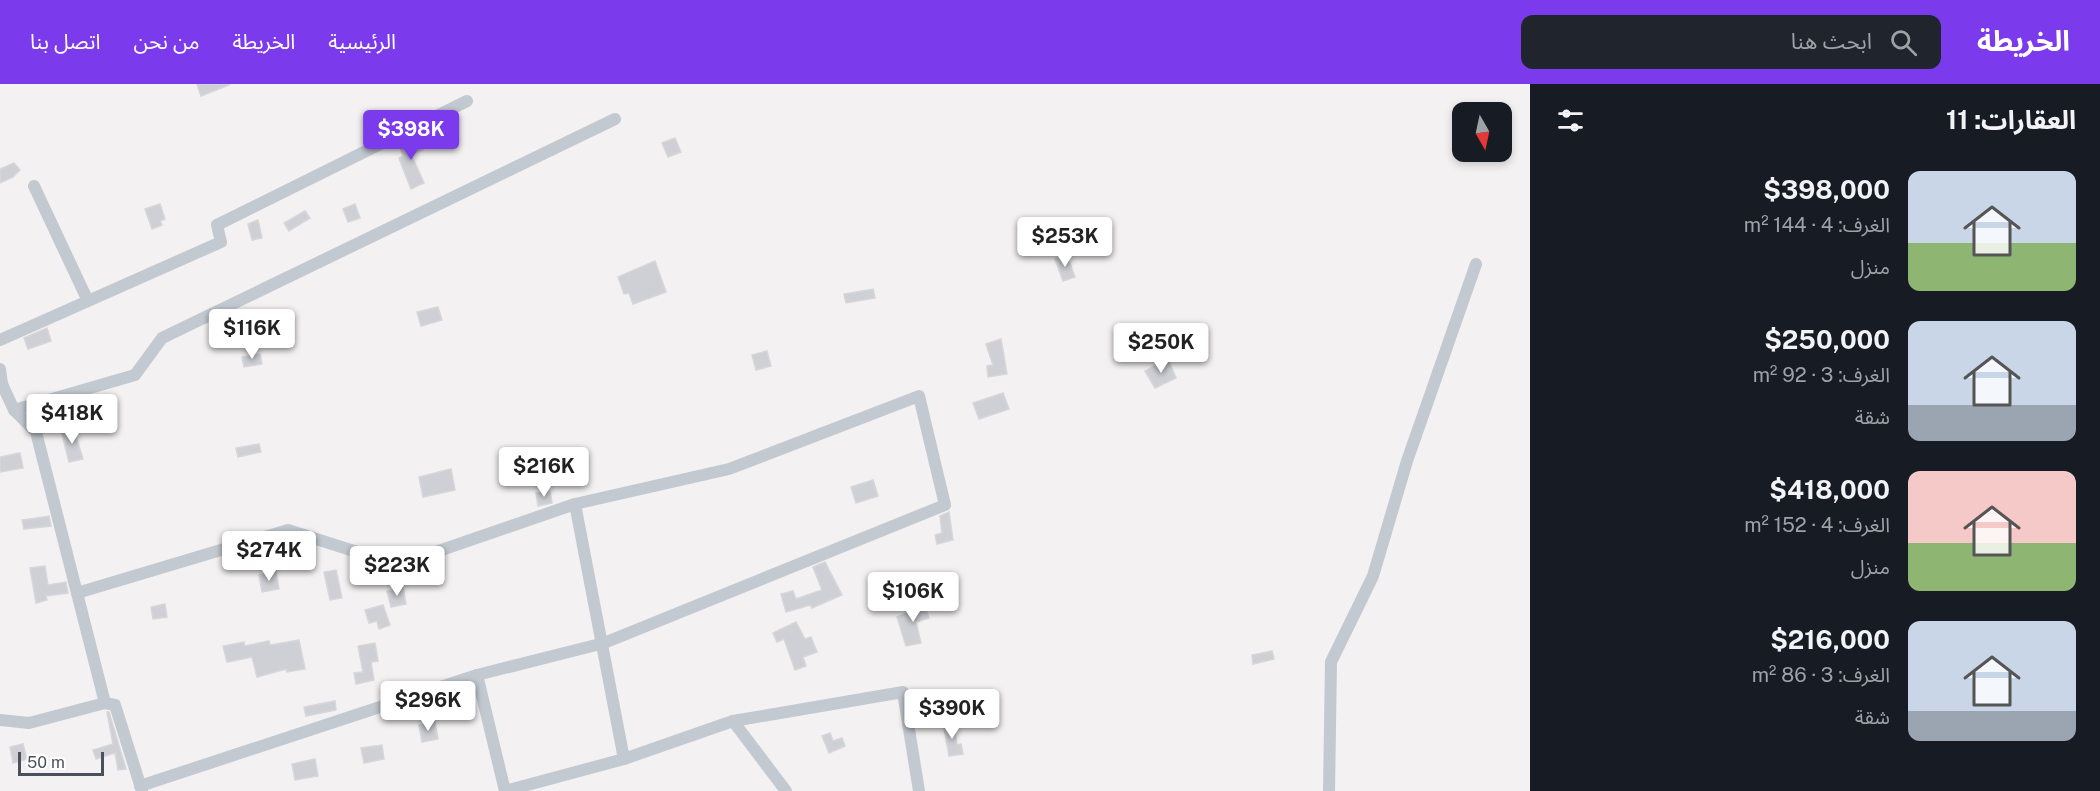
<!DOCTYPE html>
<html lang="ar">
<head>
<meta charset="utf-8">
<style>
  body { margin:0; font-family:"Public Sans","Noto Sans Arabic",sans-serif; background:#20242c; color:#f1f3f6; direction:rtl; height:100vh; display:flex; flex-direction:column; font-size:22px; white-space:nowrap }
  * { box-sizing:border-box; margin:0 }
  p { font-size:20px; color:#9ea1a6 }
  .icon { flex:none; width:33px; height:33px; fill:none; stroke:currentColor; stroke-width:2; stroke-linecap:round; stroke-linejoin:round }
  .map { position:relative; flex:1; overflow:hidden; direction:ltr }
  .panel { display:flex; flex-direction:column; background:#171b24; width:570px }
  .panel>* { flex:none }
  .needle { width:39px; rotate:171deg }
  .controls { position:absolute; left:1452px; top:18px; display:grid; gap:12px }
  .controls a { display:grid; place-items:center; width:60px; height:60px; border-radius:12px; background:#171b24; box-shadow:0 3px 9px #0003; font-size:30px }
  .scale { position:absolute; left:18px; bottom:15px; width:86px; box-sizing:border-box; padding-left:6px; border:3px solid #4b515c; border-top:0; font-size:16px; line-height:21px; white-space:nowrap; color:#4b515c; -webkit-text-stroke:4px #fff; paint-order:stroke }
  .price { position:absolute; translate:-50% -51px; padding:0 14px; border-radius:6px; background:#fff; color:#222; font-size:20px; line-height:39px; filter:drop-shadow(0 2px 3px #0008) }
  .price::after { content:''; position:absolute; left:50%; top:36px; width:18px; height:14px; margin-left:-9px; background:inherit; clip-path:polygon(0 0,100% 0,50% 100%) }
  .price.selected { background:#7c3aed; color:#fff }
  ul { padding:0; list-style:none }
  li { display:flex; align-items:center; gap:18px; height:150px; padding:0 24px }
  li span { display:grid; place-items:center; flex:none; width:168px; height:120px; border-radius:12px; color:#555 }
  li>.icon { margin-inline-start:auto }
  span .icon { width:72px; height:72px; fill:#fffc; stroke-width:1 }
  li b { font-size:26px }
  h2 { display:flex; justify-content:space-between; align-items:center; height:72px; padding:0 24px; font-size:26px }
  header { display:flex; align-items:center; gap:36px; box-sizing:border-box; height:84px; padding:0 30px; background:#7c3aed; color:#fff }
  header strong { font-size:28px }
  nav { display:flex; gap:33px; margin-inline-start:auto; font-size:21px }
  .search { width:420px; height:54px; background:#20242c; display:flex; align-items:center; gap:15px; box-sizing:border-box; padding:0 21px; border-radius:12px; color:#9ea1a6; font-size:22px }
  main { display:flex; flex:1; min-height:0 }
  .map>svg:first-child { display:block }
  .building { fill:#ced0d5; stroke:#d6d6db; stroke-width:1.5 }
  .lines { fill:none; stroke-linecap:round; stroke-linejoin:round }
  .street { stroke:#c3c9d1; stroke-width:12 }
</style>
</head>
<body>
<header>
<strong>الخريطة</strong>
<div class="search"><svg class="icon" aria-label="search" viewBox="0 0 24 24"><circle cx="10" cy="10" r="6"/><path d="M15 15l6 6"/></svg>ابحث هنا</div>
<nav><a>الرئيسية</a><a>الخريطة</a><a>من نحن</a><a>اتصل بنا</a></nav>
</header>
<main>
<section class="panel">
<h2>العقارات: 11<svg class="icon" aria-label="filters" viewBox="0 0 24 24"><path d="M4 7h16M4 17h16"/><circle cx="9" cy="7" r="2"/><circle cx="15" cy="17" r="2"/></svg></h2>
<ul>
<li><span style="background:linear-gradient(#c9d6e8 60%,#8fb573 0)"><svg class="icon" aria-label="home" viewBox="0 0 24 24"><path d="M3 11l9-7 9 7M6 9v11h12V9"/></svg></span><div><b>$398,000</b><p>الغرف: 4 · 144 m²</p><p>منزل</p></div></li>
<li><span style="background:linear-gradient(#c9d6e8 70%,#9aa5b1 0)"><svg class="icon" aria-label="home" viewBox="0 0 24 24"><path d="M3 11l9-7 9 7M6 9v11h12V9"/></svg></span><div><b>$250,000</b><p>الغرف: 3 · 92 m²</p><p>شقة</p></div></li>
<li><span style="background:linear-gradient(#f6c9c9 60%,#8fb573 0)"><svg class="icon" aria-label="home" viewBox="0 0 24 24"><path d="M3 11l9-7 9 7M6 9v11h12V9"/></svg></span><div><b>$418,000</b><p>الغرف: 4 · 152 m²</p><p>منزل</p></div></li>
<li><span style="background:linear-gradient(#c9d6e8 75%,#9aa5b1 0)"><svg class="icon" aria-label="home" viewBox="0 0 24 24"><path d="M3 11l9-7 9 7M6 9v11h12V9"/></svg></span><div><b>$216,000</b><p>الغرف: 3 · 86 m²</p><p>شقة</p></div></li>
</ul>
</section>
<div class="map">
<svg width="1530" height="707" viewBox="0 0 1530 707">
  <rect width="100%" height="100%" fill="#f3f1f1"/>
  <g class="building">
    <polygon points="197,0 229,0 229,1 201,12"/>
    <polygon points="418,51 423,66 411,70 424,99 411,105 399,74 403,72 399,60"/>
    <polygon points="675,54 681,68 668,73 662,59"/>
    <polygon points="14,79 20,86 13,93 0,99 0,85"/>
    <polygon points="160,120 165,135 160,137 162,141 152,145 145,125"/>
    <polygon points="355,120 360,134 348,138 343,125"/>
    <polygon points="305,127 310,134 289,147 284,139"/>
    <polygon points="258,136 262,154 252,156 248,140"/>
    <polygon points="1067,171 1075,193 1063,197 1055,175"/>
    <polygon points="655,177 666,208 633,220 629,209 624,210 618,193"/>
    <polygon points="873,205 875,214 846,219 844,210"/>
    <polygon points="438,223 442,236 421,242 417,228"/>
    <polygon points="47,244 51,257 28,265 24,254"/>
    <polygon points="1001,255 1007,290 988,293 987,282 993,281 986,260"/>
    <polygon points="767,267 771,282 756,286 752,271"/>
    <polygon points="260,270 262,280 244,283 242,273"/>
    <polygon points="1168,275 1176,294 1155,304 1145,287"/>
    <polygon points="1003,309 1009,325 979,335 973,319"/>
    <polygon points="73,343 83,375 69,378 61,346"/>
    <polygon points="259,360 261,368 238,373 236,364"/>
    <polygon points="20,369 23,384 0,388 0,373"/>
    <polygon points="451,385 455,406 423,413 419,393"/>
    <polygon points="873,396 878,412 856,419 851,403"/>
    <polygon points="550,407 552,419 538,422 536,409"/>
    <polygon points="949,428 953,456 937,460 935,451 942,449 940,432"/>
    <polygon points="49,432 51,442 24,445 22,436"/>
    <polygon points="825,478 842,511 812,524 810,521 786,528 781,510 793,507 796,515 822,506 813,483"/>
    <polygon points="45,482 48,501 66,498 68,509 46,512 47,516 36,519 30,484"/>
    <polygon points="336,486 342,514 330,516 324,488"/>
    <polygon points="276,487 279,505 262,508 259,491"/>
    <polygon points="403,504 406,520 391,523 387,507"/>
    <polygon points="922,513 929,534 916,538 921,559 906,562 897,533 916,525 913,516"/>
    <polygon points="165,520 167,533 153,535 151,523"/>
    <polygon points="383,521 390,541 379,545 377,537 369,539 365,526"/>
    <polygon points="796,538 805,555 811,553 817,568 803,573 806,582 795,586 784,555 777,558 773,549"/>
    <polygon points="299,556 305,585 287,588 286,585 257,593 252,573 227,578 223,562 244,558 245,562 269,557 270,561"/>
    <polygon points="375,559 378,577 371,578 374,596 356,600 354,589 363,588 358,562"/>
    <polygon points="1272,567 1274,575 1253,580 1252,571"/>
    <polygon points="335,617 336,626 306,632 304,623"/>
    <polygon points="107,628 109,628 126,685 118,686 115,669 96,675 93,666 113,660"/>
    <polygon points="435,638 438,655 422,658 419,641"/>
    <polygon points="954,638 957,661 961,660 963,670 949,672 943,639"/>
    <polygon points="830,649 833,657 842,654 845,662 829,669 822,652"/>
    <polygon points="23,660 27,675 13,679 10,663"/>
    <polygon points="382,661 384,675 364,679 361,664"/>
    <polygon points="315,675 318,692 295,696 292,680"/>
  </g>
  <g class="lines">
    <g class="street">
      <polyline points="34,102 87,215"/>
      <polyline points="0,256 221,158 217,141 467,17"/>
      <polyline points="0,285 2,300 0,301"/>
      <polyline points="2,300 14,326 135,291 162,254 615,35"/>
      <polyline points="14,326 36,348 105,619 115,621 142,707"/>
      <polyline points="575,420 624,675"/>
      <polyline points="77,509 288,446 398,481 575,420 729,385 919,312 945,421 604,559 477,591 140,702"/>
      <polyline points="477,591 505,707 624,675 733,637 903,608 919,707"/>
      <polyline points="0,636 29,639 105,619"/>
      <polyline points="733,637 786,707"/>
      <polyline points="1329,707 1331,578 1373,492 1407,377 1476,180"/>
    </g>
  </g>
</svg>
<div class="controls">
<a><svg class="needle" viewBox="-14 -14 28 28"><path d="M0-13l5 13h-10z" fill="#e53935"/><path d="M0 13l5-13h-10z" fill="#9ea1a6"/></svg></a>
</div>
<div class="scale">50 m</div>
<b class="price selected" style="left:411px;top:77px">$398K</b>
<b class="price" style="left:1065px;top:184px">$253K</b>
<b class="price" style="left:252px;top:276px">$116K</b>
<b class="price" style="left:1161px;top:290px">$250K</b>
<b class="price" style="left:72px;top:361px">$418K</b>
<b class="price" style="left:544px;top:414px">$216K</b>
<b class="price" style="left:269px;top:498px">$274K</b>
<b class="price" style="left:397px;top:513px">$223K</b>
<b class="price" style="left:913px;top:539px">$106K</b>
<b class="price" style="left:428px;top:648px">$296K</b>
<b class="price" style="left:952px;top:656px">$390K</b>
</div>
</main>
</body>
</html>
